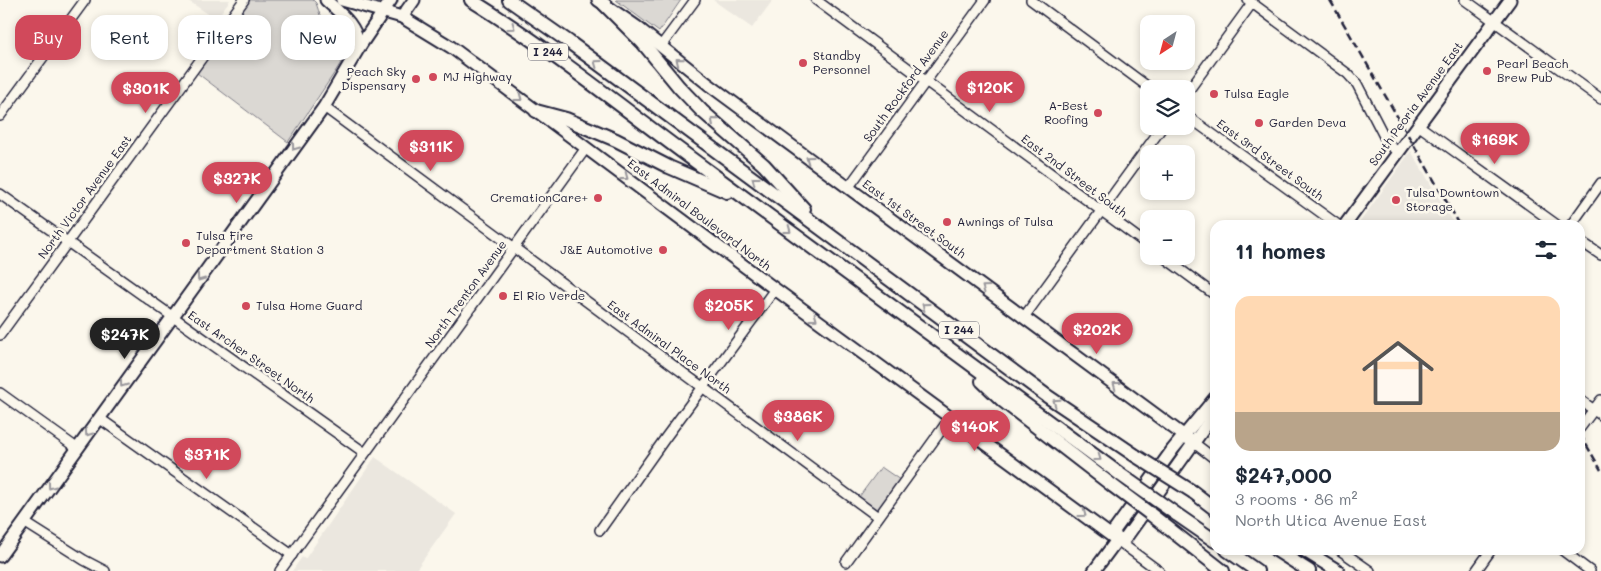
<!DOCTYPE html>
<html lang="en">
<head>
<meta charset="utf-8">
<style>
  body { margin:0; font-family:Mali,sans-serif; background:#f6f6f7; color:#1f2937; height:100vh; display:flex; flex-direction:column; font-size:19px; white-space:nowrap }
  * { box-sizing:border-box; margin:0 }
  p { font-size:16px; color:#747a83 }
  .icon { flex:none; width:28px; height:28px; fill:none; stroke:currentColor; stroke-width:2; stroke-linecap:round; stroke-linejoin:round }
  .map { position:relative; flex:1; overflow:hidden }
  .drawer { position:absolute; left:1210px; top:220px; width:375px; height:335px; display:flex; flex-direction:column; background:#fff; border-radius:15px; box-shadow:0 2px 8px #0003 }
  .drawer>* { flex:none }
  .top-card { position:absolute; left:15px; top:15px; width:475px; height:45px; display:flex; gap:10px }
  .needle { width:32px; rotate:216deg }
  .buttons { position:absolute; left:1140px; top:15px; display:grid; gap:10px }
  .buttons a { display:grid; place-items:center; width:55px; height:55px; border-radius:10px; background:#fff; box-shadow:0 2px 8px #0003; font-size:25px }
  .price { position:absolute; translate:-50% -42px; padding:0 11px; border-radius:18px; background:#d1495b; color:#fff; font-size:16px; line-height:32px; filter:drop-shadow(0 1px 2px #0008) }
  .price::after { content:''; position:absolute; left:50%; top:30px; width:15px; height:11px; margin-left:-8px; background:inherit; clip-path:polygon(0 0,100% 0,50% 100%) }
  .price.selected { background:#222; color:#fff }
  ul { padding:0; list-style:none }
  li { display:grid; align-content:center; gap:10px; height:265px; padding:0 25px }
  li+li { border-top:1px solid #e0e1e3 }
  li span { display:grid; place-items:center; height:155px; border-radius:15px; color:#555 }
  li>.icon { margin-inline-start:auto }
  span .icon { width:90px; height:90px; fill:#fffc; stroke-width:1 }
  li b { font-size:21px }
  h2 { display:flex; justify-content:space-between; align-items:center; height:60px; padding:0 25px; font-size:21px }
  .chip { padding:0 18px; border-radius:15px; background:#fff; box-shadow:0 2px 8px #0003; font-size:18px; line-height:45px }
  .chip.selected { background:#d1495b; color:#fff }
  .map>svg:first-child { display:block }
  .built { fill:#ebe7df }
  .green { fill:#dbd8d3; stroke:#7e7d87 }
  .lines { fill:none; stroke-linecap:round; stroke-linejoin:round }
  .minor-casing { stroke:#22223b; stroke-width:12 }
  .major-casing { stroke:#22223b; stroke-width:15 }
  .highway-casing { stroke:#22223b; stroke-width:16 }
  .minor { stroke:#fbf7ec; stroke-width:9 }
  .major { stroke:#fbf7ec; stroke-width:11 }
  .highway { stroke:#fbf7ec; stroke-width:12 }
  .rail { stroke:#22223b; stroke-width:2.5; stroke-dasharray:8 4; stroke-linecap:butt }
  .highway-bridge-casing { stroke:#22223b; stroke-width:16; stroke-linecap:butt }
  .highway-bridge { stroke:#fbf7ec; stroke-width:12 }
  .oneway { stroke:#99979c }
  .poi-dot { fill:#d1495b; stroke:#fbf7ec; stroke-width:2 }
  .labels { text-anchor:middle; stroke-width:5; stroke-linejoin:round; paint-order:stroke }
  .shield { fill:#fbf7ec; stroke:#636270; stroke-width:1 }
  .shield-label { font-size:11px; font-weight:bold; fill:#22223b }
  .poi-label { font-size:12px; fill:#22223b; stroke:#fbf7ec; text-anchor:start }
  .street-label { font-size:12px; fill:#22223b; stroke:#fbf7ec }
</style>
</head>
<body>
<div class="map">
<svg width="1601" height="571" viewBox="0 0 1601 571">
  <rect width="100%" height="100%" fill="#fbf7ec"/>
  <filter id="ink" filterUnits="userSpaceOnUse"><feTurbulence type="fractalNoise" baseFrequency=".02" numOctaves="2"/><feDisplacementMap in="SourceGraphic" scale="10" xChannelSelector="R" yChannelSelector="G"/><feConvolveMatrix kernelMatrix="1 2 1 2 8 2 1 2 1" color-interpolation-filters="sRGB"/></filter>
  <g filter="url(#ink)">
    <g class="built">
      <polygon points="187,0 230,0 216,19"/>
      <polygon points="713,0 773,0 752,28"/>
      <polygon points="1411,151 1455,225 1360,225 1360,222"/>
      <polygon points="375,457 456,514 415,571 292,571 302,557 305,559"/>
    </g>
    <g class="green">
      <polygon points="249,0 313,0 316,3 320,15 352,45 337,69 288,142 197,73"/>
      <polygon points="616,0 681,0 659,32"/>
      <polygon points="881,467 900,480 880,508 876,509 859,497"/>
    </g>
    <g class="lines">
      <g class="minor-casing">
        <g id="minor">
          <polyline points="816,0 1149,246"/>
          <polyline points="1031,0 1151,89"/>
          <polyline points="1248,0 1348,74 1357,84 1388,144 1398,152"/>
          <polyline points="1465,0 1601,99"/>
          <polyline points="661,46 695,0"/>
          <polyline points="1186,94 1252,3"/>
          <polyline points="324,107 878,517"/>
          <polyline points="1186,115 1338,225"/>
          <polyline points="0,116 85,0"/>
          <polyline points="1418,125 1557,225"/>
          <polyline points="848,188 985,0"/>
          <polyline points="0,194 365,453"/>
          <polyline points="1571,225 1601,183"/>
          <polyline points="1580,241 1601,255"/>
          <polyline points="1162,256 1215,295"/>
          <polyline points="1024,317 1163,126"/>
          <polyline points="0,335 244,0"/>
          <polyline points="0,393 78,449"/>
          <polyline points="1580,400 1601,415"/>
          <polyline points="99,418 292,555"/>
          <polyline points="1580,428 1601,400"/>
          <polyline points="1194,443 1215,459"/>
          <polyline points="24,522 84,560 105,571"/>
          <polyline points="600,530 666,437 775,289"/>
          <polyline points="1117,540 1159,571"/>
          <polyline points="1340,550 1370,571"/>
          <polyline points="1562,550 1590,571"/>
          <polyline points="846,562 950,418"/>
          <polyline points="280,571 586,148"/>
          <polyline points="1476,571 1491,550"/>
        </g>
      </g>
      <g class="major-casing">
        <g id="major">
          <path d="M326 0C342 15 354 23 360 46"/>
          <polyline points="342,0 402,17 451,47 775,289 1117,540"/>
          <polyline points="598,0 637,27 708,84 1194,443"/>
          <polyline points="402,17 414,0"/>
          <polyline points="1345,225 1510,0"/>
          <polyline points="1117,540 1114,531 1173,449 1215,398"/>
          <polyline points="1117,540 1125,539 1215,413"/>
          <polyline points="0,556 324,107 360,46 391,0"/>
          <polyline points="1094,571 1117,540"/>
        </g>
      </g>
      <g class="highway-casing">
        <g id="highway">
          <path d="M471 0C555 52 631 115 711 173 847 274 984 374 1121 475"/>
          <polyline points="509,0 569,42 1047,396 1136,456"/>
          <polyline points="604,4 642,42 679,87 702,111 764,165 804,209"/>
          <polyline points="536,111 566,119 616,140 669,167 727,192"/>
          <polyline points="982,381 1003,401 1113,486"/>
          <polyline points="1193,492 1215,509"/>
          <polyline points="1149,513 1223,571"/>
          <polyline points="1176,514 1215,541"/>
          <polyline points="1227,550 1257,571"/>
          <polyline points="1276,550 1309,571"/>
          <polyline points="1304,550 1338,571"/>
        </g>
      </g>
      <use href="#minor" class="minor"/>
      <use href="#major" class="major"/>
      <use href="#highway" class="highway"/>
      <g class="rail">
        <polyline points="1330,0 1460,225"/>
        <polyline points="1580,434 1601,470"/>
      </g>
      <g class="highway-bridge-casing">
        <g id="highway-bridge">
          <polyline points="1136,456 1193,492"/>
          <polyline points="1121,475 1176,514"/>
          <polyline points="1113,486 1149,513"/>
        </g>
      </g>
      <use href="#highway-bridge" class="highway-bridge"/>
    </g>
    <defs><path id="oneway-chevron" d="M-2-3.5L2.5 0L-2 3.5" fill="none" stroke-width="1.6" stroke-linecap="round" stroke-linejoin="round" transform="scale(1.25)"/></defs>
    <g class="oneway">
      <use href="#oneway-chevron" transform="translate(512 27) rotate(36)"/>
      <use href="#oneway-chevron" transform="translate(679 61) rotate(-141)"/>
      <use href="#oneway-chevron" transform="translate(597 63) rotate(-144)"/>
      <use href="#oneway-chevron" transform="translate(519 98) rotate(37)"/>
      <use href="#oneway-chevron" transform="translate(714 121) rotate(-139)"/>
      <use href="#oneway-chevron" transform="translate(295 147) rotate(126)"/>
      <use href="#oneway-chevron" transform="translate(809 159) rotate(-144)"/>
      <use href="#oneway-chevron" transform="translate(625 177) rotate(37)"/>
      <use href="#oneway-chevron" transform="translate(755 180) rotate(-143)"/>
      <use href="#oneway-chevron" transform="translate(788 230) rotate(37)"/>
      <use href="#oneway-chevron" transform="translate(200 278) rotate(126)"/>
      <use href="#oneway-chevron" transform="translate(985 288) rotate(-144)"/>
      <use href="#oneway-chevron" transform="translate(925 306) rotate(-144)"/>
      <use href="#oneway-chevron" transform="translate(814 318) rotate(36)"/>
      <use href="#oneway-chevron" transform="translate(123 384) rotate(126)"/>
      <use href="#oneway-chevron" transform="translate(1116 385) rotate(-143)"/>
      <use href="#oneway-chevron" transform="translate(1056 402) rotate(-145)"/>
      <use href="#oneway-chevron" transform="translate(88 433) rotate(125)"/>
      <use href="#oneway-chevron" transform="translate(1098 458) rotate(36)"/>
      <use href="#oneway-chevron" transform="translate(51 486) rotate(126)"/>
      <use href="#oneway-chevron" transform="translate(1083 514) rotate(36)"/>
    </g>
  </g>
  <g class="poi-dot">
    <circle cx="803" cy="63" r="5"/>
    <circle cx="1487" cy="71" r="5"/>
    <circle cx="433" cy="77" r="5"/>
    <circle cx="416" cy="79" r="5"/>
    <circle cx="1214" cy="94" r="5"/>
    <circle cx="1098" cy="113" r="5"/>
    <circle cx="1259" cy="123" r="5"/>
    <circle cx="598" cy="198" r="5"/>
    <circle cx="1396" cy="200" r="5"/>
    <circle cx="947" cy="222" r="5"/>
    <circle cx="186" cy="243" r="5"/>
    <circle cx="663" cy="250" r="5"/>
    <circle cx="503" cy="296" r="5"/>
    <circle cx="246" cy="306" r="5"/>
  </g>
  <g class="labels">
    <g class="shield">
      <rect x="528" y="43.5" width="40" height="17" rx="4"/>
      <rect x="939" y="321.5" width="40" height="17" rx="4"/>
    </g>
    <g class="shield-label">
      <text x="548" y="56">I 244</text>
      <text x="959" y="334">I 244</text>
    </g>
    <g class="poi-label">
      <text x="813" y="60">Standby<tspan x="813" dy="14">Personnel</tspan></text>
      <text x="1497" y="68">Pearl Beach<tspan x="1497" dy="14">Brew Pub</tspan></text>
      <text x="406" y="76" text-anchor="end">Peach Sky<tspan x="406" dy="14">Dispensary</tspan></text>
      <text x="443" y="81">MJ Highway</text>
      <text x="1224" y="98">Tulsa Eagle</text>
      <text x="1088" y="110" text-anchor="end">A-Best<tspan x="1088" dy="14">Roofing</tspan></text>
      <text x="1269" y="127">Garden Deva</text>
      <text x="1406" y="197">Tulsa Downtown<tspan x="1406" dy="14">Storage</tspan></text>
      <text x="588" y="202" text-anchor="end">CremationCare+</text>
      <text x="957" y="226">Awnings of Tulsa</text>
      <text x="196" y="240">Tulsa Fire<tspan x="196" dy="14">Department Station 3</tspan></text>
      <text x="653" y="254" text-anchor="end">J&amp;E Automotive</text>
      <text x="513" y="300">El Rio Verde</text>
      <text x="256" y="310">Tulsa Home Guard</text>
    </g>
    <g class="street-label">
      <text transform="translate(906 86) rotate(-54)" y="4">South Rockford Avenue</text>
      <text transform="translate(1416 104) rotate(-54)" y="4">South Peoria Avenue East</text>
      <text transform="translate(1270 160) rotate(36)" y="4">East 3rd Street South</text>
      <text transform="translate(1074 176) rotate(37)" y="4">East 2nd Street South</text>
      <text transform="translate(85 197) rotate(-54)" y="4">North Victor Avenue East</text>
      <text transform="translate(699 215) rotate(37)" y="4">East Admiral Boulevard North</text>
      <text transform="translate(914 219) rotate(36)" y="4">East 1st Street South</text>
      <text transform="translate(466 294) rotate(-54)" y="4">North Trenton Avenue</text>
      <text transform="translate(669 347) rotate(36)" y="4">East Admiral Place North</text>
      <text transform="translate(251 357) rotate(35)" y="4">East Archer Street North</text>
    </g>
  </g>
</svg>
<div class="buttons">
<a><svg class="needle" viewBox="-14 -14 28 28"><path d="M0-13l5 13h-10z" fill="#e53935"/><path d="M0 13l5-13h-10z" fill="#747a83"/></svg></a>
<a><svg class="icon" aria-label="layers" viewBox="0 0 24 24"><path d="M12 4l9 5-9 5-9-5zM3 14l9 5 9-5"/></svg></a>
<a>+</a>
<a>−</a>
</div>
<b class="price" style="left:990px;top:113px">$120K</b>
<b class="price" style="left:146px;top:114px">$301K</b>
<b class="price" style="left:1495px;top:165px">$169K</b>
<b class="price" style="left:431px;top:172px">$311K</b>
<b class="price" style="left:237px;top:204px">$327K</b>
<b class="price" style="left:729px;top:331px">$205K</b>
<b class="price" style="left:1097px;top:355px">$202K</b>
<b class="price selected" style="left:125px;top:360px">$247K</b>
<b class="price" style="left:798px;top:442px">$386K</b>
<b class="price" style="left:975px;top:452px">$140K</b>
<b class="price" style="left:207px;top:480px">$371K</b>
<div class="top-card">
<a class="chip selected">Buy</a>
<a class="chip">Rent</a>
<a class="chip">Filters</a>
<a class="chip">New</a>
</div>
<section class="drawer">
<h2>11 homes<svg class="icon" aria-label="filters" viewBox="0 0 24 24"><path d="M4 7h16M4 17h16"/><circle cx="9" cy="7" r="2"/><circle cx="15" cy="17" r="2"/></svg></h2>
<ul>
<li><span style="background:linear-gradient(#ffd9b3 75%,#b9a48a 0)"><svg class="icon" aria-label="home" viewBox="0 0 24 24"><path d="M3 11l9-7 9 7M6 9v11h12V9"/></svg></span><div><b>$247,000</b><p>3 rooms · 86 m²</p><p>North Utica Avenue East</p></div></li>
</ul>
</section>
</div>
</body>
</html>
